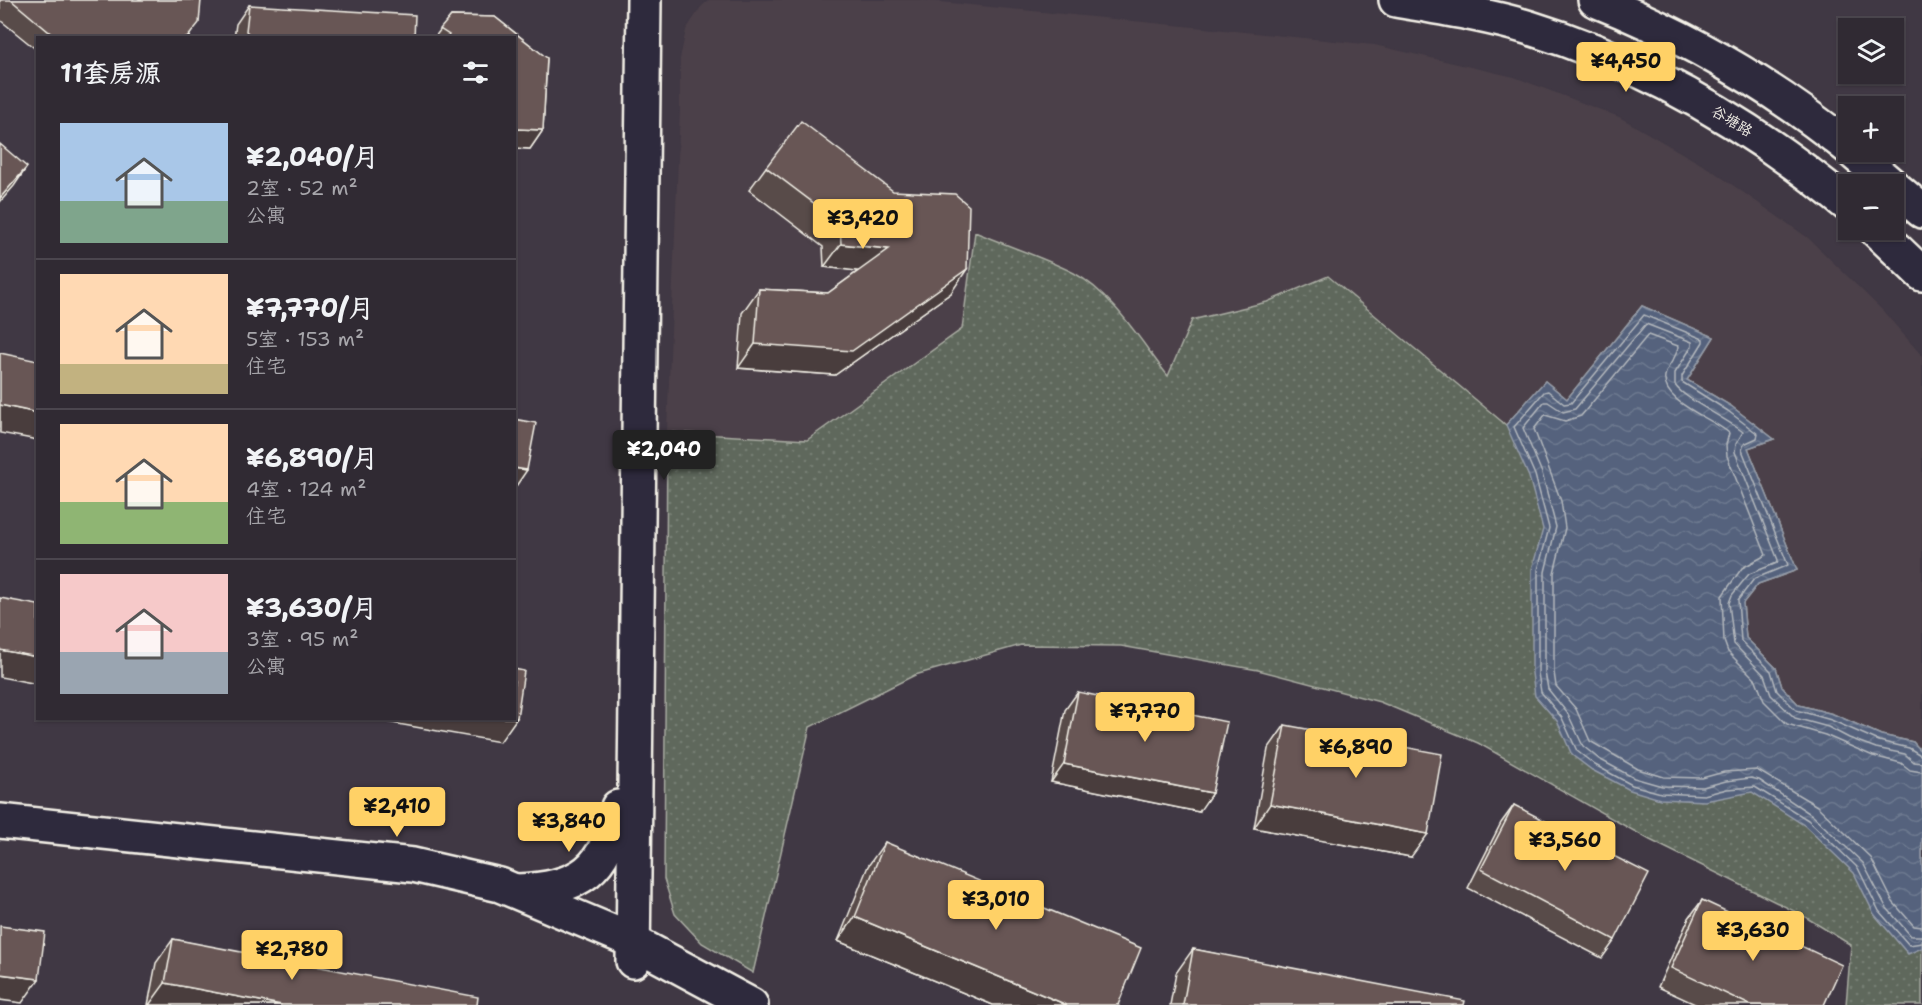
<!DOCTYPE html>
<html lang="zh">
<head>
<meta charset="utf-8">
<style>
  body { margin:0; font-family:"Shantell Sans","LXGW WenKai TC",sans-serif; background:#38323b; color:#f1f3f6; height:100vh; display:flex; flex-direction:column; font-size:22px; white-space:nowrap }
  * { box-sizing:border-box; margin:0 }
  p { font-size:20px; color:#a8a7ac }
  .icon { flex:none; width:33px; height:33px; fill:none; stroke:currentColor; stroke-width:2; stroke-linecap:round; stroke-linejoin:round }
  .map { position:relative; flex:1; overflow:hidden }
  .sheet { position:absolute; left:36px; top:36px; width:480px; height:684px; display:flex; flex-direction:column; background:#302a33; border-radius:0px; box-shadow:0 2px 4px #0004,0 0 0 2px #4b464e }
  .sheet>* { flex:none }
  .buttons { position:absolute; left:1838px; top:18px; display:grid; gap:12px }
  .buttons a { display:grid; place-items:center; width:66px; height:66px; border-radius:0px; background:#302a33; box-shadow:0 2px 4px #0004,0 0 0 2px #4b464e; font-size:30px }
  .price { position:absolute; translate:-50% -51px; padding:0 14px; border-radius:6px; background:#ffd166; color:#111; font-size:20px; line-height:39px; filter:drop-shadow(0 2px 3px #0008) }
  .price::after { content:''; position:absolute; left:50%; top:36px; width:18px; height:14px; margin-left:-9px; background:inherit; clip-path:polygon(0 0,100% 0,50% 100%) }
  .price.selected { background:#222; color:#fff }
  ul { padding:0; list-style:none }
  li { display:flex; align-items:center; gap:18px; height:150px; padding:0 24px }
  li+li { border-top:2px solid #4b464e }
  li span { display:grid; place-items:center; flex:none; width:168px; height:120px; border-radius:0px; color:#555 }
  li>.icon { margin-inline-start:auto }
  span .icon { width:72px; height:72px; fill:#fffc; stroke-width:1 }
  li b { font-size:26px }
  h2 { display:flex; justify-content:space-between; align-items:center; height:72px; padding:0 24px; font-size:26px }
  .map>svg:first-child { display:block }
  .built { fill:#4c4149 }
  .park { fill:url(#park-dots); stroke:#a9aca2; stroke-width:1.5 }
  .water { fill:url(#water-waves); stroke:#949ba8; stroke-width:1.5 }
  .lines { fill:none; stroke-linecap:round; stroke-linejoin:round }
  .shore { stroke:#b4b8bd; stroke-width:1.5 }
  .minor-casing { stroke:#f4f1e8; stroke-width:38 }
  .major-casing { stroke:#f4f1e8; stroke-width:38 }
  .minor { stroke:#2f2a3d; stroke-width:33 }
  .major { stroke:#2f2a3d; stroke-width:33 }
  .wall { fill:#594b49; stroke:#f4f1e8; stroke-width:1.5 }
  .shaded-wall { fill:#483d3c; stroke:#f4f1e8; stroke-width:1.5 }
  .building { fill:#675755; stroke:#f4f1e8; stroke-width:1.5 }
  .labels { text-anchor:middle; stroke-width:6; stroke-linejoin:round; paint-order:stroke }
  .street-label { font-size:15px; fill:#f4f1e8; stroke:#2f2a3d }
</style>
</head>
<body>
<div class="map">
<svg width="1922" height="1005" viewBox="0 0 1922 1005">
  <defs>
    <pattern id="park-dots" width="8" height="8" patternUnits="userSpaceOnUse" patternTransform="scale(1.5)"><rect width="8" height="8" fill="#5e685c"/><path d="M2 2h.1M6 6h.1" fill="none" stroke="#767e73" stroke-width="1.8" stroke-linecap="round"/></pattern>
    <pattern id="water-waves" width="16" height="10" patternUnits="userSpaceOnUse" patternTransform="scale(1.5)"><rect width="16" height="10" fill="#54627d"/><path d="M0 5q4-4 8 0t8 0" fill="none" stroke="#6d798f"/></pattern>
  </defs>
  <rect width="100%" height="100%" fill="#403844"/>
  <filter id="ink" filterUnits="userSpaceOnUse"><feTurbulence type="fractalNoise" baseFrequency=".0167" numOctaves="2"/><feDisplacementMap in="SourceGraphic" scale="12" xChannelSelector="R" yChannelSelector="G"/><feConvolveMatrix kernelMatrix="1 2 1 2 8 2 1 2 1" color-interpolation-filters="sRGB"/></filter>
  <g filter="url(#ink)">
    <polygon class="built" points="709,0 920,0 1374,45 1514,77 1619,117 1711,170 1808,238 1882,310 1922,356 1922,752 1913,742 1881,735 1833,714 1799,705 1782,687 1776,668 1746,638 1743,603 1758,585 1797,570 1748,448 1773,438 1731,406 1687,380 1713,336 1567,399 1545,381 1506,425 1328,276 1267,302 1192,320 1168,376 1096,289 975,233 963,329 806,440 667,432 680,111 680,59 686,30 701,7"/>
    <path class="park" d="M975 232C1007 246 1043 257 1074 273 1113 294 1141 342 1168 376L1192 320 1267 302 1328 276 1506 425 1545 381 1567 399 1642 306 1714 337 1687 380 1731 406 1774 439 1748 448 1797 570 1758 584 1743 603 1746 638 1776 668 1782 687 1799 705 1833 714 1881 735 1913 742 1922 752V1005H1846L1851 945 1802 915 1650 840 1478 743 1380 702 1258 670 1121 646 1021 645 915 675 810 727 753 973 702 943 675 914 664 879 667 432 807 440 962 329Z"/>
    <polygon class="water" points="1642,306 1714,337 1687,380 1731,406 1774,439 1748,448 1797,570 1758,584 1743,603 1746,638 1776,668 1782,687 1799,705 1833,714 1881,735 1913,742 1922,752 1922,948 1908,954 1874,914 1854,873 1804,825 1752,792 1705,801 1660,799 1630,790 1592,770 1572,755 1557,721 1535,696 1532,673 1532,569 1543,529 1529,477 1506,425 1545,381 1567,399"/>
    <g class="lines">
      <g class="shore">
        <polyline points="1922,756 1909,748 1879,741 1831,720 1796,710 1777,691 1771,671 1741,641 1738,600 1754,579 1788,565 1742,450 1744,444 1757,438 1758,434 1728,411 1682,382 1682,376 1703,342 1703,339 1644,315 1571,403 1564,404 1548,391 1544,392 1514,427 1535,475 1549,528 1538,570 1538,673 1541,692 1562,718 1577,751 1595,765 1632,785 1661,793 1704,795 1727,789 1755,787 1808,820 1858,868 1879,911 1909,945 1922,943"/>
        <path d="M1922 763 1914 762 1905 754 1876 748 1849 738 1828 727 1795 718 1771 695 1764 675 1734 644 1729 603 1732 595 1749 574 1777 563 1778 560 1735 452 1736 444 1743 432C1726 418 1684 399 1675 385V373L1692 346V342L1646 324 1575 409 1563 412 1548 402H1544L1523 428 1542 473 1556 527 1545 572V672L1548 689 1568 714 1583 746 1599 759 1634 778 1662 786 1703 787 1726 781 1751 778 1759 780 1812 815 1863 863 1886 907 1911 936H1922"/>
        <path d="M1922 772 1910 770 1901 763 1873 756 1825 735 1787 724 1764 701 1756 680 1728 652 1724 641 1722 596 1742 568 1766 555 1727 456 1726 445 1729 433C1712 418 1661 402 1665 376 1667 365 1678 357 1678 346L1648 335 1581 416 1565 421 1545 415 1534 429 1561 501 1565 528 1554 573V672L1556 686 1576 709 1590 741 1638 769 1664 777 1702 778 1724 772 1757 770 1817 806 1871 858 1893 902 1914 926 1922 927"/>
      </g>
      <g class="minor-casing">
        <g id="minor">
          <polyline points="0,821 413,865 500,885 626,938 751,1005"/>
          <path d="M517 891C580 889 607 870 618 807"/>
          <polyline points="633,961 644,0"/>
        </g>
      </g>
      <g class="major-casing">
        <g id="major">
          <path d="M1396 0C1441 8 1487 15 1530 28 1647 64 1754 127 1848 205"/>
          <path d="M1595 0C1686 36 1771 85 1848 147"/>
          <polyline points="1853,152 1922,211"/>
          <polyline points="1876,230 1922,274"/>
        </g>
      </g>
      <use href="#minor" class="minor"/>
      <use href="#major" class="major"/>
    </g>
    <g class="wall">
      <polygon points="0,0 201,0 189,38 38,38 38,51 0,20"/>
      <polygon points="249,5 414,38 234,38 236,24"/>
      <polygon points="451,16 495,17 547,58 543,130 530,149 514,148 514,38 434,38"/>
      <polygon points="766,167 951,293 835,375 738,368 742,313 759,289 828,293 858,271 824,267 823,247 749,190"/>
      <polygon points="1078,692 1199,812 1051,782 1065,710"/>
      <polygon points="1285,725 1411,857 1254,828 1268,749"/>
      <polygon points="1514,805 1615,940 1602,958 1468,888 1501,823"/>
      <polygon points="885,842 1118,1005 993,1005 838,941 868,866"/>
      <polygon points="1702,900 1824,1005 1697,1005 1658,987 1689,918"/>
      <polygon points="173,939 477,1005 148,1005 156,963"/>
      <polygon points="1193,949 1464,1005 1170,1005 1176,973"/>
    </g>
    <g class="shaded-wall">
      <polygon points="518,129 543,130 530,149 514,148 514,133"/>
      <polygon points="27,167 14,186 0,202 0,198"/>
      <polygon points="841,244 889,249 873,273 824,267"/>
      <polygon points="967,269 951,293 835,375 738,368 755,344"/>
      <polygon points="0,405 38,413 38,440 0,433"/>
      <polygon points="514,468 527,470 514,489"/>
      <polygon points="0,650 38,657 38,684 0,677"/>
      <polygon points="364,718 517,718 500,742"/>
      <polygon points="1064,764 1212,793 1199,812 1051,782"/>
      <polygon points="1270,804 1428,834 1411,857 1254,828"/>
      <polygon points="855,917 1067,1005 993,1005 838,941"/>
      <polygon points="0,974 39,979 22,1003 0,1000"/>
      <polygon points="165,983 282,1005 149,1005"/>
    </g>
    <g class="building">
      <polygon points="11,0 201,0 199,23 187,38 64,38 54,36"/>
      <polygon points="249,5 415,15 414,38 253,38 246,31"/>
      <polygon points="451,16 495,17 547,58 543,130 518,129 514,133 514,38 447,38 449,35 440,29"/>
      <polygon points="801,121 893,191 955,194 969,206 967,269 852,351 755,344 759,289 828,293 889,249 841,244 840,223 766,167"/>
      <polygon points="0,144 27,167 0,198"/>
      <polygon points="0,353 38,361 38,413 0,405"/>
      <polygon points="514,419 536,423 527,470 514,468"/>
      <polygon points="0,598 38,605 38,657 0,650"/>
      <polygon points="514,669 524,671 517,718 514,718"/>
      <polygon points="1078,692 1227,722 1212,793 1064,764"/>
      <polygon points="1285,725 1442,754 1428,834 1270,804"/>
      <polygon points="1514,805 1649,874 1615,940 1481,869"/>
      <polygon points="885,842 1141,948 1118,1005 1067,1005 855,917"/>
      <polygon points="1702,900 1842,965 1824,1005 1750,1005 1671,968"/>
      <polygon points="0,926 45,932 39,979 0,974"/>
      <polygon points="173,939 478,997 477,1005 282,1005 165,983"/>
      <polygon points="1193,949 1465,1001 1464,1005 1183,1005"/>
    </g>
  </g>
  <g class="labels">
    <g class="street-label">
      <text transform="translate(1732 121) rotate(31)" y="5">谷塘路</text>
    </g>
  </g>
</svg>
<div class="buttons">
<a><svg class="icon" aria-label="layers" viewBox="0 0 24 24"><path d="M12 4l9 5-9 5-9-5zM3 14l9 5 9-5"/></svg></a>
<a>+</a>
<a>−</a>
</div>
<b class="price" style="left:1626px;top:93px">¥4,450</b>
<b class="price" style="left:863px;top:250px">¥3,420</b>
<b class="price selected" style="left:664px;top:481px">¥2,040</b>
<b class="price" style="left:1145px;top:743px">¥7,770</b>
<b class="price" style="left:1356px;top:779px">¥6,890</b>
<b class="price" style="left:397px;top:838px">¥2,410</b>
<b class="price" style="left:569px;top:853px">¥3,840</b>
<b class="price" style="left:1565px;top:872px">¥3,560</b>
<b class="price" style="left:996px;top:931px">¥3,010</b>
<b class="price" style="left:1753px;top:962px">¥3,630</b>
<b class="price" style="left:292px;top:981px">¥2,780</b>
<section class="sheet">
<h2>11套房源<svg class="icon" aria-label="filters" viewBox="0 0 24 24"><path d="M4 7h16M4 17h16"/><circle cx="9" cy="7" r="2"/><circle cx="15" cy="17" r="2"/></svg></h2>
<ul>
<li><span style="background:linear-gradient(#a9c7e8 65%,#7fa58c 0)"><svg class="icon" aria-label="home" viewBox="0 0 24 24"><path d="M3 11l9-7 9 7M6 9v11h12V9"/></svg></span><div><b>¥2,040/月</b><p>2室 · 52 m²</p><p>公寓</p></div></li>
<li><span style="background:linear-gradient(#ffd9b3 75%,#c2b280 0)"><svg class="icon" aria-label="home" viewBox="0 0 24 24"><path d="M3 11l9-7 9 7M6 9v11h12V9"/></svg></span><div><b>¥7,770/月</b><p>5室 · 153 m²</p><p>住宅</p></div></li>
<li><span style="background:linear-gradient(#ffd9b3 65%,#8fb573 0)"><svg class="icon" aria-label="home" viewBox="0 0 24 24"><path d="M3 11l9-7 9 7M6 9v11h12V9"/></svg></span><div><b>¥6,890/月</b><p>4室 · 124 m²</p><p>住宅</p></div></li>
<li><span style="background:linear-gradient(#f6c9c9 65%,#9aa5b1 0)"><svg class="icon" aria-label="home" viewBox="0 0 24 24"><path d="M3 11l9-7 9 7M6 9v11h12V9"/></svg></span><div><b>¥3,630/月</b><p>3室 · 95 m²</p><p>公寓</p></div></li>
</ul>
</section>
</div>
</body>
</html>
